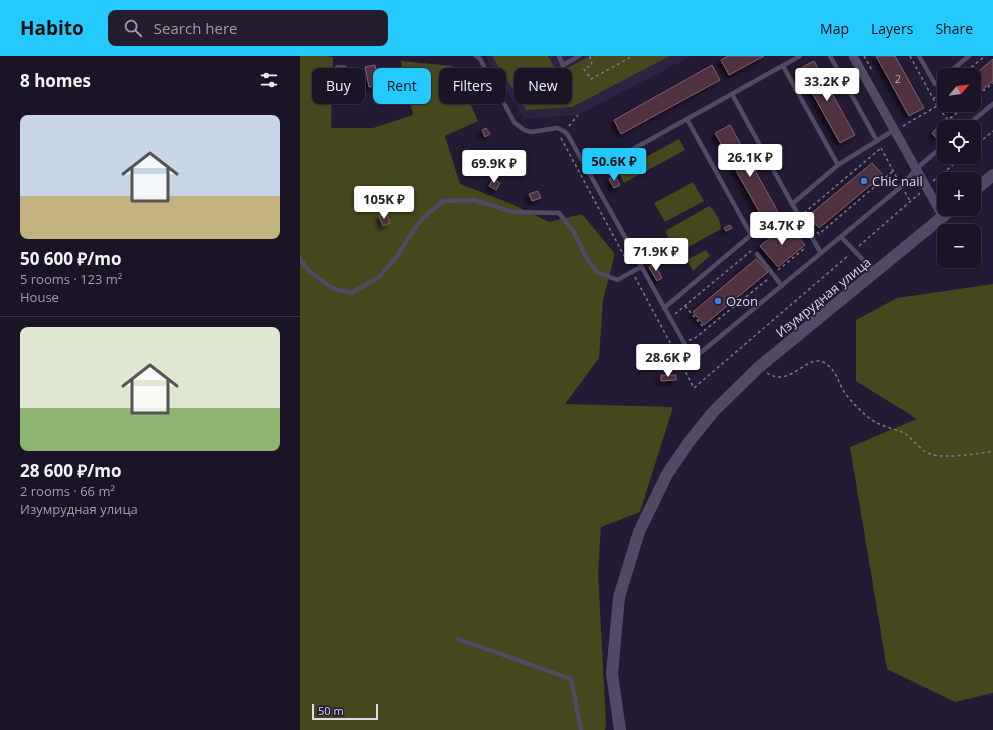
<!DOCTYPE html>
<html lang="en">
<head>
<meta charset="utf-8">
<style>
  body { margin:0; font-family:"Open Sans",sans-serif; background:#231d2e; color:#f1f3f6; height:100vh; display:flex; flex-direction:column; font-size:15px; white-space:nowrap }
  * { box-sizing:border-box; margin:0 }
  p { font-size:13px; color:#9f9ea7 }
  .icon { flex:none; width:22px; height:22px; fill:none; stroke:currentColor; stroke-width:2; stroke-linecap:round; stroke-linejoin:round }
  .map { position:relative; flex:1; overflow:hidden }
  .panel { display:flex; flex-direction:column; background:#1a1426; width:300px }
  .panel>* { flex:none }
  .banner { position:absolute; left:12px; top:12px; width:380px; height:36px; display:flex; gap:8px }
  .needle { width:26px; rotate:61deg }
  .buttons { position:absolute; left:637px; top:12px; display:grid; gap:8px }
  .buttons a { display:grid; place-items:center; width:44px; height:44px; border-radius:8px; background:#1a1426; box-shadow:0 1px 3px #0004,0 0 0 1px #383343; font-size:20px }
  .scale { position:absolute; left:12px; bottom:10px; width:66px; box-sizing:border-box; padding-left:4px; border:2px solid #ded9ea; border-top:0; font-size:11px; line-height:14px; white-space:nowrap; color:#ded9ea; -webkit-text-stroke:3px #231a33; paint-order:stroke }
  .price { position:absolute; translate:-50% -34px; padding:0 9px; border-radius:4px; background:#fff; color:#222; font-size:13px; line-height:26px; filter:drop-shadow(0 1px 2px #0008) }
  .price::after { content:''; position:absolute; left:50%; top:24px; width:12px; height:9px; margin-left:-6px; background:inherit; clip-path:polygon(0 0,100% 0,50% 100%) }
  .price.selected { background:#24c9fe; color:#111 }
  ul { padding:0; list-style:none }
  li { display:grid; align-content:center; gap:8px; height:212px; padding:0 20px }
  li+li { border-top:1px solid #383343 }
  li span { display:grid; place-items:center; height:124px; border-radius:8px; color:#555 }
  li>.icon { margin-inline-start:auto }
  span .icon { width:72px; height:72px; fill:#fffc; stroke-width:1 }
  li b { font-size:17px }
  h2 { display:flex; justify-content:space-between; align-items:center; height:48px; padding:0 20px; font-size:17px }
  .tag { padding:0 14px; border-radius:8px; background:#1a1426; box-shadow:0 1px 3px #0004,0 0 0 1px #383343; font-size:14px; line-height:36px }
  .tag.selected { background:#24c9fe; color:#111 }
  header { display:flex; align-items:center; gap:24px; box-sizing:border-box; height:56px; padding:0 20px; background:#24c9fe; color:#111 }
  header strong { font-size:19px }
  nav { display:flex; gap:22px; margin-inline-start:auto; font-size:14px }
  .search { width:280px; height:36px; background:#231d2e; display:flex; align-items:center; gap:10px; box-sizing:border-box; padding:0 14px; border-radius:8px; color:#9f9ea7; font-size:15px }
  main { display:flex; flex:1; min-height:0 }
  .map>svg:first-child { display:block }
  .built { fill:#2d2240 }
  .green { fill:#45471d }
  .building { fill:#50323f; stroke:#7f5e6c; filter:url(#shadow) }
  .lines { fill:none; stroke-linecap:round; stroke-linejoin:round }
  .path { stroke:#7f788d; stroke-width:1.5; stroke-dasharray:3 3; stroke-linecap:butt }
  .lane { stroke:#524965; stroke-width:4.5 }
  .street { stroke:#524965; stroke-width:9 }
  .secondary { stroke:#524965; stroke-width:12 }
  .shop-dot { fill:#3f7fe0; stroke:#231a33; stroke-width:1.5 }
  .labels { text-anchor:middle; stroke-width:3.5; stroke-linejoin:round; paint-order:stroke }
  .number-label { font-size:11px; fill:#baafbf }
  .poi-label { font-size:13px; fill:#ded9ea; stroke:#231a33; text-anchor:start }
  .street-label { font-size:13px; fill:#ded9ea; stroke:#231a33 }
</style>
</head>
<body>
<header>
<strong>Habito</strong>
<div class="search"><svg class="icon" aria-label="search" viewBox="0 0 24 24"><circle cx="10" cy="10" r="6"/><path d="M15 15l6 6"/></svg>Search here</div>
<nav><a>Map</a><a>Layers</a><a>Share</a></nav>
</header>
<main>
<section class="panel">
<h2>8 homes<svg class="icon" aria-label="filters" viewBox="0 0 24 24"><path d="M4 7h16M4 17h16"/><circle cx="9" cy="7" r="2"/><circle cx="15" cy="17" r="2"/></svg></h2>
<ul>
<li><span style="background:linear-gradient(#c9d6e8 65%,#c2b280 0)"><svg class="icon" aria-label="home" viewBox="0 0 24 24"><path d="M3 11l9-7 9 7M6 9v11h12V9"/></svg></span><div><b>50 600 ₽/mo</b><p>5 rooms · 123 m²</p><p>House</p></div></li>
<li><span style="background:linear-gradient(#dfe7d0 65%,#8fb573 0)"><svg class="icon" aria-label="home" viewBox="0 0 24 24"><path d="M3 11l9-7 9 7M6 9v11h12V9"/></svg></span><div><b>28 600 ₽/mo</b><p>2 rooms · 66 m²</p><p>Изумрудная улица</p></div></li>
</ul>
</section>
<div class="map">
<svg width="693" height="674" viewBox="0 0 693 674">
  <defs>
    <filter id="shadow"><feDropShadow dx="-3.5" dy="3.5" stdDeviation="2" flood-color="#0009"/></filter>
  </defs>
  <rect width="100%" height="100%" fill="#231a33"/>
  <polygon class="built" points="185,0 392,0 278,59 224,63"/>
  <g class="green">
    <polygon points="0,0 26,0 33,1 31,72 73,72 113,59 101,5 153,10 178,65 145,80 160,128 212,148 249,166 282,158 315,198 303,244 299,302 265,348 373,351 340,456 301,471 298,516 306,667 305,674 0,674"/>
    <polygon points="192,0 248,0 258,17 290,0 370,0 272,51 226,54"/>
    <polygon points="379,83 385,94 324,127 318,116"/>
    <polygon points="393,126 404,145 365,166 354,147"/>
    <path d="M409 150C415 154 421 166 421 173L380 196 376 195 366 177 367 174Z"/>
    <polygon points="406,194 410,200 393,215 387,204"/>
    <polygon points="693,228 693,637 655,646 587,613 550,391 617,363 556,325 556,264 597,242"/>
  </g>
  <g class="building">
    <polygon points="428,0 464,0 429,19 421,4"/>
    <polygon points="576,0 595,0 624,52 609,60"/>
    <polygon points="693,3 693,25 674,41 674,19"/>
    <polygon points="514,5 555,79 540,87 499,13"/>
    <polygon points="75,9 79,29 69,31 65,11"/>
    <polygon points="412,9 420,24 321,78 314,64"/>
    <polygon points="36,10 46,10 46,28 35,27"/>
    <polygon points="647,49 664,49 654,57"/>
    <polygon points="430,69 484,167 470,175 415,77"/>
    <polygon points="639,70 644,75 636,82 632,77"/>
    <polygon points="186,72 190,78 185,81 182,74"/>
    <polygon points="572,107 583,119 519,172 508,160"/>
    <polygon points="315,120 320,129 314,132 309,123"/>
    <polygon points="193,123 200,127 196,134 189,130"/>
    <polygon points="238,135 241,142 232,145 229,138"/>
    <polygon points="86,157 90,167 83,170 79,160"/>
    <polygon points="487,168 505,189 478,211 460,190"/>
    <polygon points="430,169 432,172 426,175 424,172"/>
    <polygon points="456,203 468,216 404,269 393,256"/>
    <polygon points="355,208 362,222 357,225 349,211"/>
    <polygon points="361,319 376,319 376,324 361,325"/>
  </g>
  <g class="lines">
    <g class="path">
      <polyline points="290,0 292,9 284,13 291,23 333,0"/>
      <polyline points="564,0 573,16"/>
      <polyline points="610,0 637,50"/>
      <polyline points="662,19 685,0"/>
      <polyline points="633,43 644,34"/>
      <polyline points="674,43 693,27"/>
      <polyline points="269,70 278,59"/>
      <polyline points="603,70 637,50 648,64 667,49"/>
      <polyline points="261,82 329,209"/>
      <polyline points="674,91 693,75"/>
      <polyline points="581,92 598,124"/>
      <polyline points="633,125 663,101"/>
      <polyline points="605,136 610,145"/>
      <polyline points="504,157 581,92"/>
      <polyline points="517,176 519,178 593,115"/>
      <polyline points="559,190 620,137"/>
      <polyline points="478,214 505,192"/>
      <polyline points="335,221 394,332 549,199"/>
      <polyline points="385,250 405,273"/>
      <polyline points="375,258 451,195"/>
      <polyline points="389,284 394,283 468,223"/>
      <path d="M467 317C491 333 507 296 525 307 539 316 538 330 548 341 556 350 565 360 575 366 584 371 595 373 604 377 613 382 619 394 630 398 645 403 677 398 693 395"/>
    </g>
    <g class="lane">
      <polyline points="176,0 180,3 214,66 224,74 231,76 257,72 264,75 268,79 393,303 602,130 616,113 644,89"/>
      <polyline points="259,0 263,9 279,0"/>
      <polyline points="530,0 577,85"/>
      <polyline points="619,0 635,28 644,20"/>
      <polyline points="483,10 538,109"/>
      <polyline points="646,19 669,0"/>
      <polyline points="432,38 492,148 521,197"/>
      <polyline points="665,71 693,48"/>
      <polyline points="290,117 500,0"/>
      <polyline points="492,148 538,109 594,74"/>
      <polyline points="541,181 574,215"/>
      <polyline points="457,198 482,230"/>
      <polyline points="0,203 9,215 32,232 51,237 78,222 98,199 111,178 122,163 143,145 174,144 213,156 259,157 274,176 286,201 297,216 317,224 341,211"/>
      <polyline points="364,252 451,179 387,63"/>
      <polyline points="158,583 271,623 281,674"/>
    </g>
    <polyline class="street" points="553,0 643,161"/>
    <g class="secondary">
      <polyline points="674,135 693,119"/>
      <polyline points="320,674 312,618 319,541 339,476 367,418 389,386 414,355 459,311 652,153"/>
    </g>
  </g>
  <g class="shop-dot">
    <circle cx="564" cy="125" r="4"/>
    <circle cx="418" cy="245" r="4"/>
  </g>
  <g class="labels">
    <g class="number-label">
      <text x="598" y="27">2</text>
    </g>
    <g class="poi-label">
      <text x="572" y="130">Chic nail</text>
      <text x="426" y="250">Ozon</text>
    </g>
    <g class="street-label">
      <text transform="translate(523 241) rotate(-39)" y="5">Изумрудная улица</text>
    </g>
  </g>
</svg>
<div class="buttons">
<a><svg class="needle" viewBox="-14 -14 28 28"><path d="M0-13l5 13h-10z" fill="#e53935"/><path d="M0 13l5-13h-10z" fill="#9f9ea7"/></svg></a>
<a><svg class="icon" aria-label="locate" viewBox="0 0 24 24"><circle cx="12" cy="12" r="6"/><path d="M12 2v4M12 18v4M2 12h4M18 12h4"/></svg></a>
<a>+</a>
<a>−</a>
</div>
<div class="scale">50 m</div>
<b class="price" style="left:527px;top:46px">33.2K ₽</b>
<b class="price" style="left:450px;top:122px">26.1K ₽</b>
<b class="price selected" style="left:314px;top:126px">50.6K ₽</b>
<b class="price" style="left:194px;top:128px">69.9K ₽</b>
<b class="price" style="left:84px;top:164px">105K ₽</b>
<b class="price" style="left:482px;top:190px">34.7K ₽</b>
<b class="price" style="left:356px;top:216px">71.9K ₽</b>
<b class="price" style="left:368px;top:322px">28.6K ₽</b>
<div class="banner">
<a class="tag">Buy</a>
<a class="tag selected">Rent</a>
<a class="tag">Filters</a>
<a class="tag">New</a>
</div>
</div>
</main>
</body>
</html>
